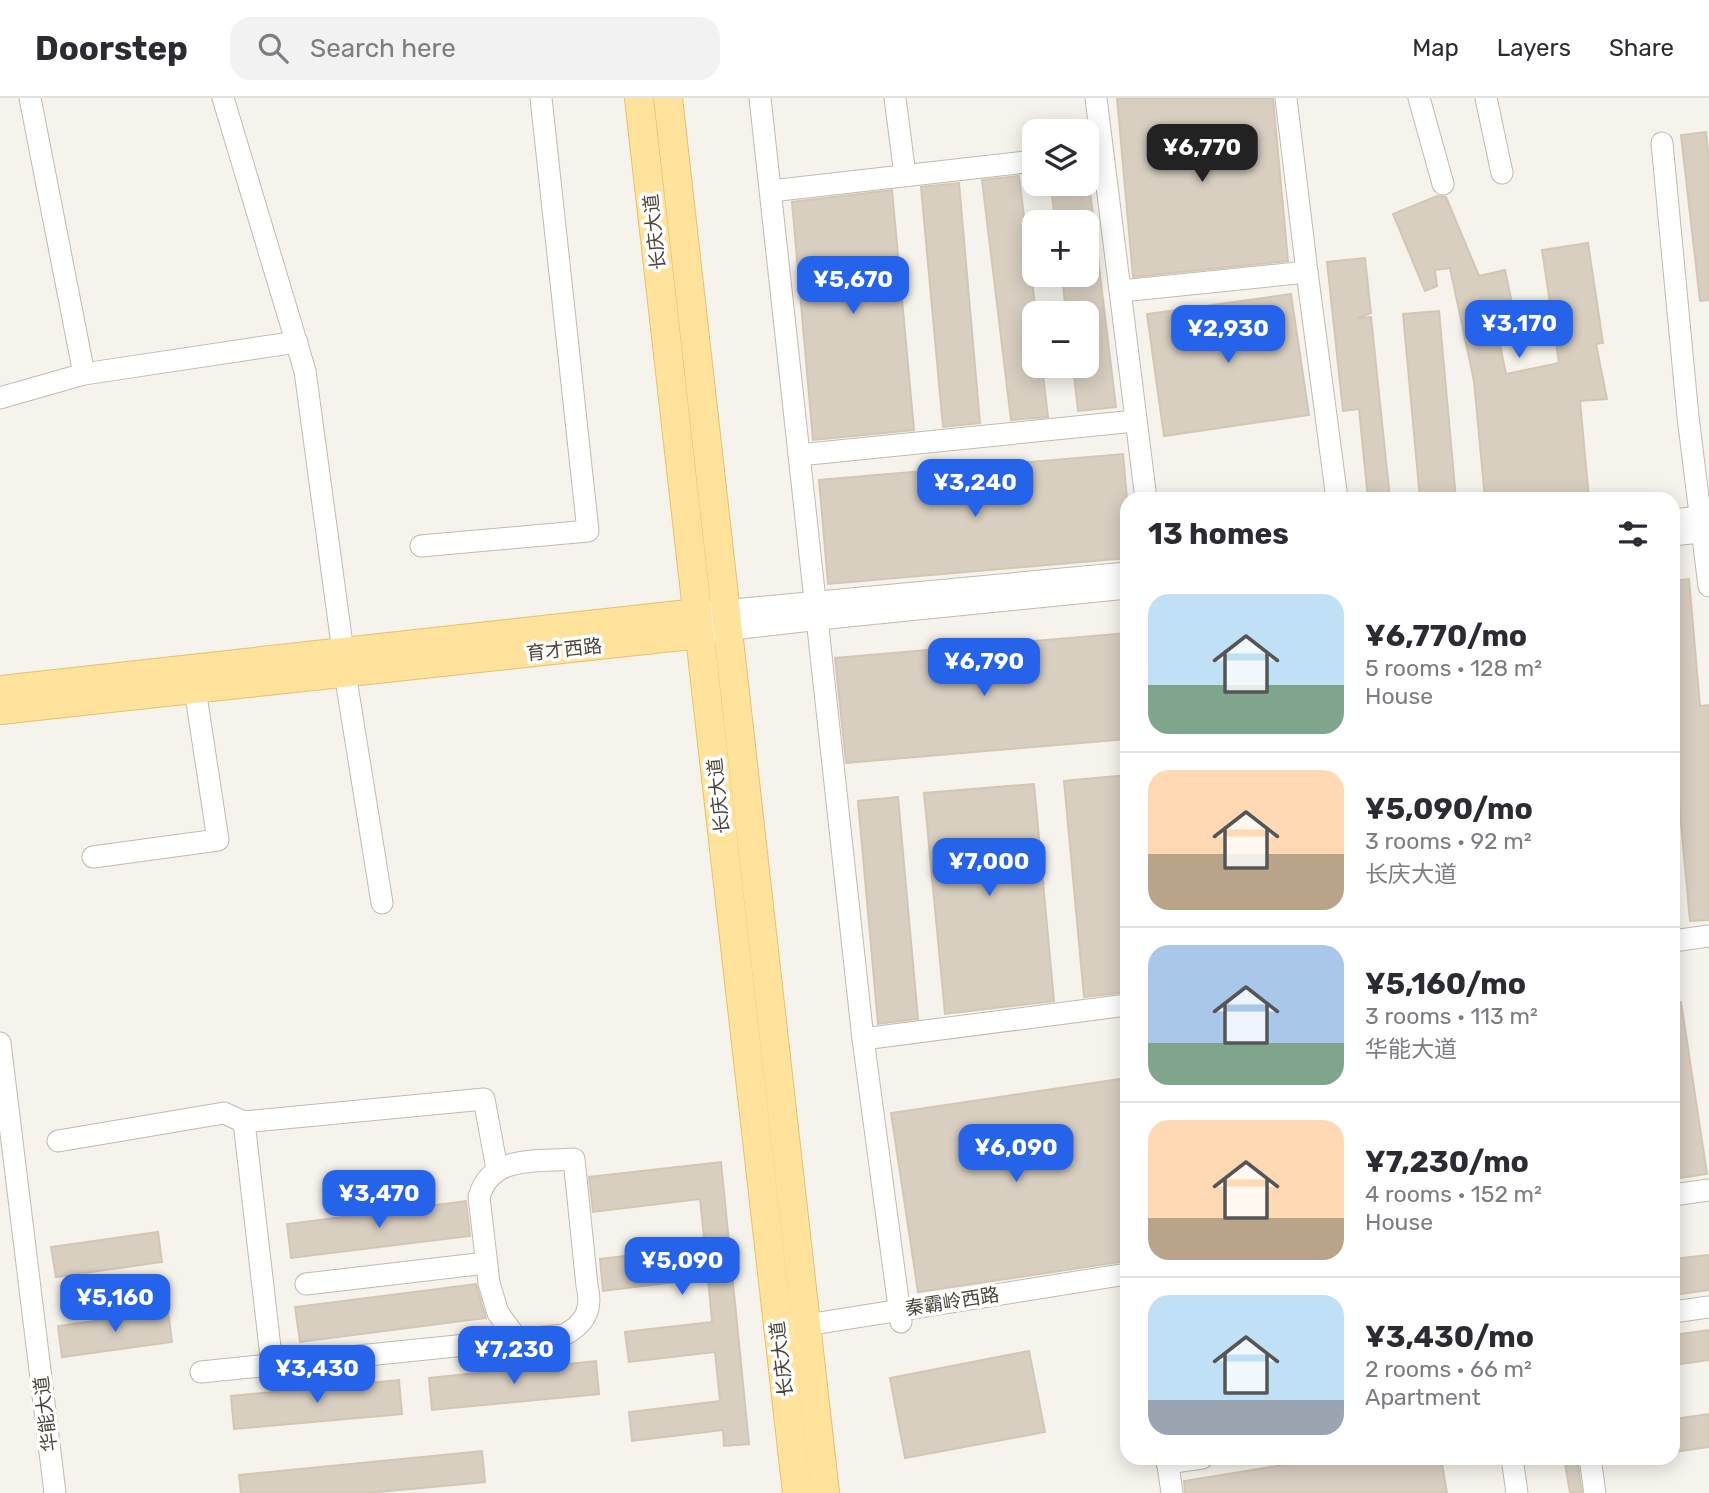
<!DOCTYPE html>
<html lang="en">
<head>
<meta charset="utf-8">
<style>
  body { margin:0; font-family:Rubik,"Noto Sans SC",sans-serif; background:#f2f2f3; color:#2b2b33; height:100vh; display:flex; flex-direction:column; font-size:26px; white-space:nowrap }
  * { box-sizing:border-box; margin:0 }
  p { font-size:23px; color:#7c7c81 }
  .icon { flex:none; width:38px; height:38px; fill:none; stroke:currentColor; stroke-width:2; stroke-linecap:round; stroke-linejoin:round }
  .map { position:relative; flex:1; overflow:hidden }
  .panel { position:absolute; left:1120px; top:394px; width:560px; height:973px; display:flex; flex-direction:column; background:#fff; border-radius:21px; box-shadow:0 4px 18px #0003 }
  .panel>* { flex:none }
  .buttons { position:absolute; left:1022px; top:21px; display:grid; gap:14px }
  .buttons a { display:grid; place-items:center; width:77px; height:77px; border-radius:14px; background:#fff; box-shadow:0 4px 18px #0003; font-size:35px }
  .price { position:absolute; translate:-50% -60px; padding:0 16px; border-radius:14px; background:#2563eb; color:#fff; font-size:23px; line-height:46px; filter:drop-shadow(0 2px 4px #0008) }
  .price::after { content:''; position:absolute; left:50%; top:42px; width:21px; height:16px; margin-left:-10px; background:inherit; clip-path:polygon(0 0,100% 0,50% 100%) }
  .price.current { background:#222; color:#fff }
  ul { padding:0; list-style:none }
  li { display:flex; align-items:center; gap:21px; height:175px; padding:0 28px }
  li+li { border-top:2px solid #e1e1e2 }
  li span { display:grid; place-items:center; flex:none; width:196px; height:140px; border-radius:21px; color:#555 }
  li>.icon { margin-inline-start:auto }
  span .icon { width:84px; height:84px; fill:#fffc; stroke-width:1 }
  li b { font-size:30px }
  h2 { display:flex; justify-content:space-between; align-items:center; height:84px; padding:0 28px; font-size:30px }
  header { display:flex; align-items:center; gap:42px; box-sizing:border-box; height:98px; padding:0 35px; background:#fff; border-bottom:2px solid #e1e1e2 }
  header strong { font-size:33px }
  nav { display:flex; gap:38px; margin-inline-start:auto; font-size:24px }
  .search { width:490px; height:63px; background:#f2f2f3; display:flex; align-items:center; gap:18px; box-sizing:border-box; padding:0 24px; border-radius:21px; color:#7c7c81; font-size:26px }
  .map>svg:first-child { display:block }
  .building { fill:#d8cfc1; stroke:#d3c7b4; stroke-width:2 }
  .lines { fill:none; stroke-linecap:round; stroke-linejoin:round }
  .minor-casing { stroke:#c2bbae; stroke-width:23 }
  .major-casing { stroke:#e6c16a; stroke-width:30 }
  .minor { stroke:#fff; stroke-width:21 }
  .major { stroke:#ffe39c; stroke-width:28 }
  .labels { text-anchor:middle; stroke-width:7; stroke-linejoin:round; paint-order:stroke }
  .street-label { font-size:19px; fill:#4b4439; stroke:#fff }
</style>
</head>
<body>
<header>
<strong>Doorstep</strong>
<div class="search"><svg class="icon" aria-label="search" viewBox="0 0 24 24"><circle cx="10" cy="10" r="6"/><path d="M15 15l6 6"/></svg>Search here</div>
<nav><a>Map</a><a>Layers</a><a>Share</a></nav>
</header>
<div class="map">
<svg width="1709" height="1395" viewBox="0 0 1709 1395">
  <rect width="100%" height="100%" fill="#f6f3ec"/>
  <g class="building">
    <polygon points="1117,0 1273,0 1288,163 1133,179"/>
    <polygon points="1706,34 1709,64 1709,202 1700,203 1681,37"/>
    <polygon points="1019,78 1036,215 1034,268 1042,268 1048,319 1011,322 982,82"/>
    <polygon points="959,85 980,325 943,329 921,89"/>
    <polygon points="1051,86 1089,86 1094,124 1055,124"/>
    <polygon points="892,92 914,332 813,342 792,104"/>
    <polygon points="1437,98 1446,99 1479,178 1505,172 1517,229 1497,233 1506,276 1559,265 1542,152 1588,145 1603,245 1596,246 1607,301 1580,303 1589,401 1485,401 1474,283 1450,170 1435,172 1437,188 1425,193 1393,116"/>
    <polygon points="1096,144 1116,309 1078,313 1073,268 1087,268 1087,215 1066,215 1062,177 1087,177 1087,145"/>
    <polygon points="1365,160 1371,215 1358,220 1371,219 1390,401 1368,401 1359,311 1343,313 1327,164"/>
    <polygon points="1291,196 1309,317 1164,338 1147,216"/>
    <polygon points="1439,213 1456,401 1420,401 1403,216"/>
    <polygon points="1123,356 1127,401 1127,460 828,486 819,382"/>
    <polygon points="1689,481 1700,608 1709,607 1709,822 1690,823 1673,638 1673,483"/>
    <polygon points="1127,535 1127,641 846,665 835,560"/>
    <polygon points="1127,677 1127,894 1084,899 1064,683"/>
    <polygon points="1034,686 1054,903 945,916 924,695"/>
    <polygon points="898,699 918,921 878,926 858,703"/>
    <polygon points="1681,904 1707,1076 1673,1081 1673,905"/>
    <polygon points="1127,980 1127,1163 918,1194 891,1015"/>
    <polygon points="721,1064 749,1346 724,1348 723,1332 632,1343 629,1314 720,1303 715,1254 629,1264 625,1234 712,1224 708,1180 603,1193 600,1161 705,1149 700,1101 593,1114 589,1079"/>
    <polygon points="466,1103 470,1138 291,1160 287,1126"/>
    <polygon points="158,1134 162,1164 56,1179 51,1149"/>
    <polygon points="1709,1157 1709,1192 1673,1197 1673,1161"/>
    <polygon points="476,1186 486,1220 300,1244 295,1209"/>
    <polygon points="168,1213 172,1244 62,1259 58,1228"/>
    <polygon points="1709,1232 1709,1262 1673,1267 1673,1237"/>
    <polygon points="1029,1253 1045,1334 905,1360 890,1280"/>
    <polygon points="596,1263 599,1296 432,1312 429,1280"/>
    <polygon points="399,1282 402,1316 234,1331 231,1298"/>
    <polygon points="1709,1316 1709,1349 1673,1354 1673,1321"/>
    <polygon points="482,1353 485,1384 367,1395 241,1395 239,1377"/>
    <polygon points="1326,1360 1441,1360 1447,1395 1185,1395 1184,1383"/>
    <polygon points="1564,1360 1577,1360 1582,1395 1570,1395"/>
  </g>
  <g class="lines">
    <g class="minor-casing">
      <g id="minor">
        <polyline points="30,0 84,276"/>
        <polyline points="223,0 305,273 343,554"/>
        <polyline points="760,0 863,941 901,1224"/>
        <polyline points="895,0 905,77"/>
        <polyline points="1096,0 1146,401"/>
        <polyline points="1286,0 1307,174 1337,401"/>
        <polyline points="1419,0 1443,86"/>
        <polyline points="1486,0 1502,75"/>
        <polyline points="1662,45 1688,319 1709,488"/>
        <polyline points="771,93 1034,63"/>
        <polyline points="1121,193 1307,174"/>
        <polyline points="0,300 84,276 297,244"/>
        <polyline points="799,357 1135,323"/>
        <polyline points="1673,422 1709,418"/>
        <polyline points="1673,437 1709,433"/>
        <polyline points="421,448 588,433 541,0"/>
        <polyline points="711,514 1127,475"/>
        <polyline points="715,533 838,519 1127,490"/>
        <polyline points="345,575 382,805"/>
        <polyline points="93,759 218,742 195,591"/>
        <polyline points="1673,843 1709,838"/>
        <polyline points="863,941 1127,907"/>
        <polyline points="0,945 55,1395"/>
        <polyline points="244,1024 272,1267"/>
        <polyline points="58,1043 224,1015 244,1024 484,1001 497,1071"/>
        <polyline points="1673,1097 1709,1092"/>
        <polyline points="306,1186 486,1165"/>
        <polyline points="1673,1214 1709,1209"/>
        <polyline points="794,1229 1127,1176"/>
        <path d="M201 1274 564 1237C585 1226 593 1211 587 1188L574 1061C538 1064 491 1056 479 1099L489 1185 498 1215 517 1241"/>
        <polyline points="1167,1360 1172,1395"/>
        <polyline points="1512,1360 1517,1395"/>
        <polyline points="1590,1360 1595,1395"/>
        <polyline points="1167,1365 1202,1360"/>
      </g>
    </g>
    <g class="major-casing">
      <g id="major">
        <polyline points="639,0 797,1395"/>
        <polyline points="668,0 825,1395"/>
        <polyline points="0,592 697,515"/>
        <polyline points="0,612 700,536"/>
      </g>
    </g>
    <use href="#minor" class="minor"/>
    <use href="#major" class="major"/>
  </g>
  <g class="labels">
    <g class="street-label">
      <text transform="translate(654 134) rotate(-96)" y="7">长庆大道</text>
      <text transform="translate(564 551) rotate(-6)" y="7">育才西路</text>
      <text transform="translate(718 698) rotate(-96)" y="7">长庆大道</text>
      <text transform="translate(952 1203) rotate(-9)" y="7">秦霸岭西路</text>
      <text transform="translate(781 1261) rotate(-97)" y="7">长庆大道</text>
      <text transform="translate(45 1316) rotate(-97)" y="7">华能大道</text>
    </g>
  </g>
</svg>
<div class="buttons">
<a><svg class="icon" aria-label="layers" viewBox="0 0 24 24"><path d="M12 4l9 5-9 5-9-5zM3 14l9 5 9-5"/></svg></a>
<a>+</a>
<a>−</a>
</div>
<b class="price current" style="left:1202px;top:86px">¥6,770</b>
<b class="price" style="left:853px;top:218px">¥5,670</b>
<b class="price" style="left:1519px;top:262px">¥3,170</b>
<b class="price" style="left:1228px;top:267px">¥2,930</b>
<b class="price" style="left:975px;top:421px">¥3,240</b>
<b class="price" style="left:984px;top:600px">¥6,790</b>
<b class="price" style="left:989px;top:800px">¥7,000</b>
<b class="price" style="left:1016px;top:1086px">¥6,090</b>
<b class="price" style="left:379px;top:1132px">¥3,470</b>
<b class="price" style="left:682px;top:1199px">¥5,090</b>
<b class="price" style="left:115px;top:1236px">¥5,160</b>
<b class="price" style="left:514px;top:1288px">¥7,230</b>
<b class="price" style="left:317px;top:1307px">¥3,430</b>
<section class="panel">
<h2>13 homes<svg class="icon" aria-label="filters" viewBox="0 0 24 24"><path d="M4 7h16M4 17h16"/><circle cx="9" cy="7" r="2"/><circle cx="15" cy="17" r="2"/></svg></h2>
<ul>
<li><span style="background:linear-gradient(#bfe0f5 65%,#7fa58c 0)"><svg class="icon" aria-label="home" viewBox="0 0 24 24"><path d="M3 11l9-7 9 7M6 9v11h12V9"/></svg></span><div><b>¥6,770/mo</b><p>5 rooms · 128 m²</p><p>House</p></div></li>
<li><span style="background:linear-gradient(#ffd9b3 60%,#b9a48a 0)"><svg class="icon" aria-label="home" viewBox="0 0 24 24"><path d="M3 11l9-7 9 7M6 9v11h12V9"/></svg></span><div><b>¥5,090/mo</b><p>3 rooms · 92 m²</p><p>长庆大道</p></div></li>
<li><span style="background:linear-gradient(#a9c7e8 70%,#7fa58c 0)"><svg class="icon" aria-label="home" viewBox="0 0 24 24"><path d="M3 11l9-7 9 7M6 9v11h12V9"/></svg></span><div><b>¥5,160/mo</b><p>3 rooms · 113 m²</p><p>华能大道</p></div></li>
<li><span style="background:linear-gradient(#ffd9b3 70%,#b9a48a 0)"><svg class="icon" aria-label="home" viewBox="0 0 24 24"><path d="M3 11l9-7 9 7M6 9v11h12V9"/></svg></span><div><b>¥7,230/mo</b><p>4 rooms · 152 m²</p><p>House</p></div></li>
<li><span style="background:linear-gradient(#bfe0f5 75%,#9aa5b1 0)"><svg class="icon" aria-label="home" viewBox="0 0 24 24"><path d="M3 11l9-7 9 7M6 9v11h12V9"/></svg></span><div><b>¥3,430/mo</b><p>2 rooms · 66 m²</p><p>Apartment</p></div></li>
</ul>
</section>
</div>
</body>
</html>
